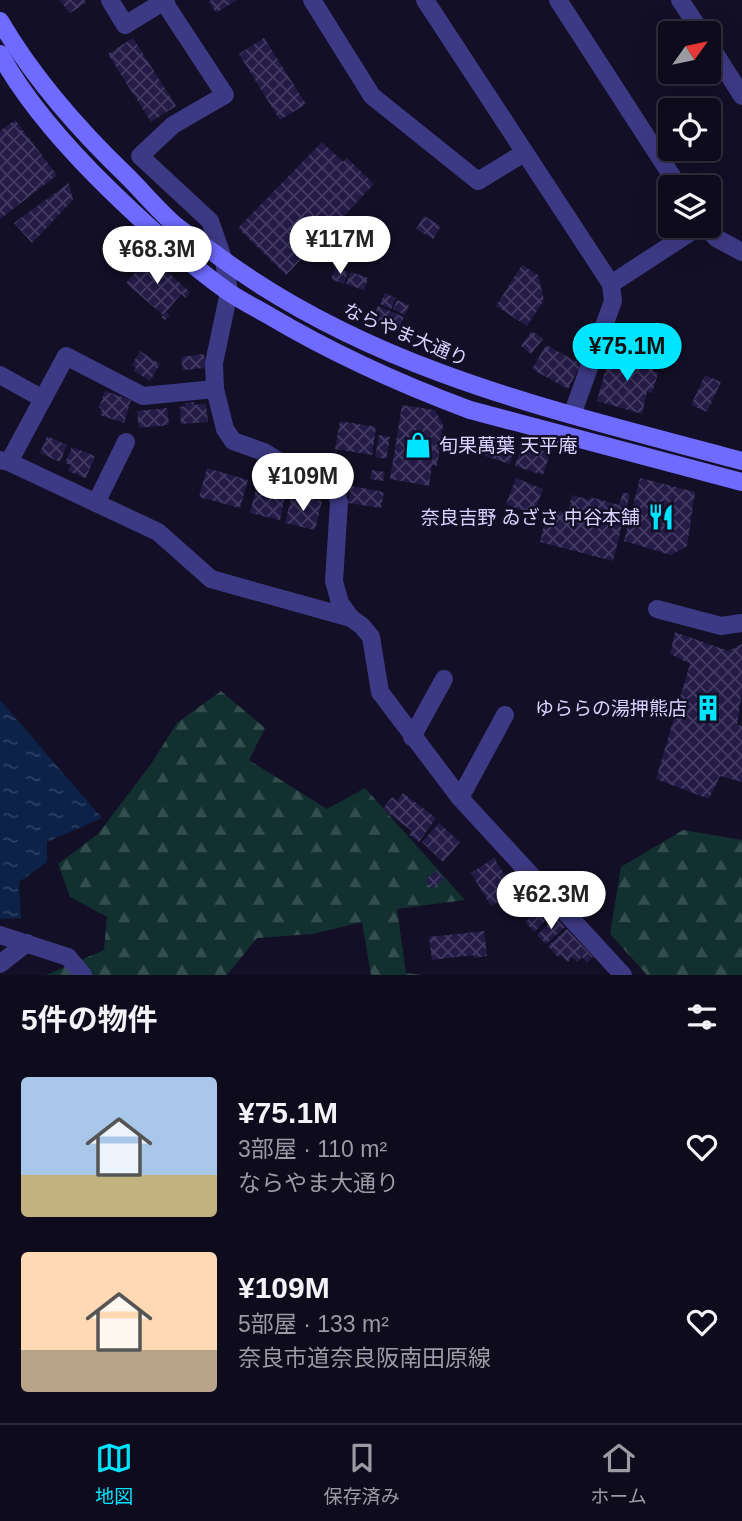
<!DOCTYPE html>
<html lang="ja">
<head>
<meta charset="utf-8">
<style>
  body { margin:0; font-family:Helvetica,"Noto Sans JP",sans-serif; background:#1c1929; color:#f1f3f6; height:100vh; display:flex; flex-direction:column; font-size:26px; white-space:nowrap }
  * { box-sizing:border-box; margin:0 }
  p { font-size:23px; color:#9b9ba3 }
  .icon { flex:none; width:38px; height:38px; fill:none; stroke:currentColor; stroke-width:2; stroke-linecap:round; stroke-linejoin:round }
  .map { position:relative; height:975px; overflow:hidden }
  .drawer { display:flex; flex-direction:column; background:#0e0b1c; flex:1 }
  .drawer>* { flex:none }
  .needle { width:46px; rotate:57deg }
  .controls { position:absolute; left:658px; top:21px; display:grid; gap:14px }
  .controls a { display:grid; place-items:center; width:63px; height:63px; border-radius:7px; background:#0e0b1c; box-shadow:0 7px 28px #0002,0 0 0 2px #2e2b3b; font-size:35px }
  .price { position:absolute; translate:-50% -60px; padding:0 16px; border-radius:24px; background:#fff; color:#222; font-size:23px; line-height:46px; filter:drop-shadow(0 2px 4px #0008) }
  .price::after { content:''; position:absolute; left:50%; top:42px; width:21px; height:16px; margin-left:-10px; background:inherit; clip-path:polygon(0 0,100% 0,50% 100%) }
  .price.active { background:#00e5ff; color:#111 }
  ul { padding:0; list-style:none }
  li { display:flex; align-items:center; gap:21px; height:175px; padding:0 21px }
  li span { display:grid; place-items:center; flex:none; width:196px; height:140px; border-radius:7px; color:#555 }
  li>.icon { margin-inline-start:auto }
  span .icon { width:84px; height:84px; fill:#fffc; stroke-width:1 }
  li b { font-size:30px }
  h2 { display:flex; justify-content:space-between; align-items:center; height:84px; padding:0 21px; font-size:30px }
  .menu { display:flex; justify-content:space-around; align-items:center; height:98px; border-top:2px solid #2e2b3b; background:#0e0b1c; font-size:19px; color:#9b9ba3 }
  .menu a { display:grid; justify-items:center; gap:4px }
  .menu .active { color:#00e5ff }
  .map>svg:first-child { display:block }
  .forest { fill:url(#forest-firs) }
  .water { fill:url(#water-ripples) }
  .building { fill:url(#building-cross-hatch) }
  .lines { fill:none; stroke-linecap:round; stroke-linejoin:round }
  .street { stroke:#3d3a85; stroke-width:18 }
  .secondary { stroke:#6f6bff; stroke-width:18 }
  .labels { text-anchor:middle; stroke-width:5; stroke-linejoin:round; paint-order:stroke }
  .street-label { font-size:19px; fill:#d9d4ff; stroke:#130f26 }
  .poi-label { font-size:19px; fill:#d9d4ff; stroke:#130f26; text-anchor:end }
</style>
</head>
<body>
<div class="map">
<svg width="742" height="975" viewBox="0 0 742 975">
  <defs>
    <pattern id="forest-firs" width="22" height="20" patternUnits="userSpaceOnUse" patternTransform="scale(1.75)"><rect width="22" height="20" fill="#12302f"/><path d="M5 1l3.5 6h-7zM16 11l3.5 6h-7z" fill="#344d4e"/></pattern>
    <pattern id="water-ripples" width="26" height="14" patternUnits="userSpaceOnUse" patternTransform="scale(1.75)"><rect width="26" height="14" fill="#0c2248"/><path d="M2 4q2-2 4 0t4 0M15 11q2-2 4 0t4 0" fill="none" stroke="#2f4163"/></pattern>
    <pattern id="building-cross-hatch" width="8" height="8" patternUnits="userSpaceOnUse" patternTransform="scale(1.75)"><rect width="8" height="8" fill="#241b47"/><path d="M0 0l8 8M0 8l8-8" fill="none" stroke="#433b63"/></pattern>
  </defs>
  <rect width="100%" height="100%" fill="#130f26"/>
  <g class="forest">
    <polygon points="221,691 265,728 249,760 327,809 365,788 465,900 397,909 406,973 423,975 371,975 362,922 313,934 257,938 227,975 46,975 104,950 107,917 70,897 58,864 98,834 151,764 177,723"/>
    <polygon points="683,830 742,840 742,975 647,975 610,934 621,867"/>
  </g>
  <polygon class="water" points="0,700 102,818 47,842 47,862 19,882 21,918 0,919"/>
  <g class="building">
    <polygon points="59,0 84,0 86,3 70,13"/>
    <polygon points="211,0 237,0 216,13 209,2"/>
    <polygon points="133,38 176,106 151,122 108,54"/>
    <polygon points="264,38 306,104 280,120 239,54"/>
    <polygon points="15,120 57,175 0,219 0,131"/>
    <polygon points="322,142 343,162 347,158 374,184 327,233 330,236 314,252 311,249 286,275 238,228"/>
    <polygon points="69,183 73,200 32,243 14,223"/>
    <polygon points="424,216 441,226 433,239 416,229"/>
    <polygon points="149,256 190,292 186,298 181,294 166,312 170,315 165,320 161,317 163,315 126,283"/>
    <polygon points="522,265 538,275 544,300 527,326 496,306"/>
    <polygon points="335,268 348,272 344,284 331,279"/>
    <polygon points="351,272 368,278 364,290 346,284"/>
    <polygon points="385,293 396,298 391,309 380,304"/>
    <polygon points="397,300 409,305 405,315 393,309"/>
    <polygon points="378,306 404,317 398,331 372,320"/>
    <polygon points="532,331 543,339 531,354 521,346"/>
    <polygon points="546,345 581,364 568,389 532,369"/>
    <polygon points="611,350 630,356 630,361 648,363 648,367 654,367 653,371 658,373 652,393 647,392 642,414 597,401"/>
    <polygon points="140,351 160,364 150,381 134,371 136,368 132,365"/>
    <polygon points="204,354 205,368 183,370 181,357"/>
    <polygon points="705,375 721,382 707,412 691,405"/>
    <polygon points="105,391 131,400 124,423 100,415 102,409 99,408"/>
    <polygon points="194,402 194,405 206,404 208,422 181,424 180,407 185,406 185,403"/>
    <polygon points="402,405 435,410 443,425 437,466 432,465 429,486 390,479"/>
    <polygon points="167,408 169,425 139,428 137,411"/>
    <polygon points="340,421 376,427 372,455 335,449"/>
    <polygon points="498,434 508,436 506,442 515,445 510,464 485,456 491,438 497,439"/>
    <polygon points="379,435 390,437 386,459 375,457"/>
    <polygon points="47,436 67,445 60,462 40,453"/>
    <polygon points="522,444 550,453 543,475 515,466"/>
    <polygon points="72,447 95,456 86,478 68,471 71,465 65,463"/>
    <polygon points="207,468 248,480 240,508 199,497"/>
    <polygon points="372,470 385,472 383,481 370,479"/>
    <polygon points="516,478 543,489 533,515 506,504"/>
    <polygon points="640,478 695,492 687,546 671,555 624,541"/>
    <polygon points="257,484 268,487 268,489 286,491 280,520 250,513"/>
    <polygon points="351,486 384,492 381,508 348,503"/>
    <polygon points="623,492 630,494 613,561 540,542 548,508 568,513 572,495 590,500 590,497 619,505"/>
    <polygon points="292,494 311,502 311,499 322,501 315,530 285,523"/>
    <polygon points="675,632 728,651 742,644 742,691 737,725 742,726 742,782 720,776 709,799 656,779 690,664 670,654"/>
    <polygon points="403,793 436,818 419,842 409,835 412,831 383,809 392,797 397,801"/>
    <polygon points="439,823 460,842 443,862 422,842"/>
    <polygon points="494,858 511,885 507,888 511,894 491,906 471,873"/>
    <polygon points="436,870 444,879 432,889 425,881"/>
    <polygon points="543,905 552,914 534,932 525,922"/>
    <polygon points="556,917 565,927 546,944 537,935"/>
    <polygon points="567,929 593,957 587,963 582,957 577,962 572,957 568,962 561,955 558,957 548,946"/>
    <polygon points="484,931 487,956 474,958 473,955 432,960 429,937"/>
  </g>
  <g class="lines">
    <g class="street">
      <polyline points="110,0 125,25 166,0"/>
      <polyline points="312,0 372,96 478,181 524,153"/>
      <polyline points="425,0 611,284 700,226"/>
      <polyline points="558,0 679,187"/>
      <polyline points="680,0 702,33"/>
      <polyline points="164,2 225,95 173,125 140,156 210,221 224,261 229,292 214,363 215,389 225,429 233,441 264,452 287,466 332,481 339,502 334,581 340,603 351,618 362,626 371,637 380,692 460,798 623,975"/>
      <polyline points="709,44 742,96"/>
      <polyline points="705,226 716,238 742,252"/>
      <polyline points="0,375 43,399"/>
      <polyline points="572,415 613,301 611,284"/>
      <polyline points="0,460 9,462 158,532 211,579 351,618"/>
      <polyline points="9,462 66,356 143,396 215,389"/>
      <polyline points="96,503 126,442"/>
      <polyline points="657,609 721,626 742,623"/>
      <polyline points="412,737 444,679"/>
      <polyline points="460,798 505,715"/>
      <polyline points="0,935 68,957 83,975"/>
      <polyline points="0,964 27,943"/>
    </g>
    <g class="secondary">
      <path d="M0 21C34 79 79 130 127 176 143 192 158 210 175 225 189 236 204 246 218 256 375 372 557 411 742 461"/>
      <path d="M0 54C28 105 69 150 110 190 147 226 185 261 227 291 240 300 254 307 268 315 332 353 400 384 470 410L742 482"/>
    </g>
  </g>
  <defs>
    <g id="shop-bare" transform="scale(2.1)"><path d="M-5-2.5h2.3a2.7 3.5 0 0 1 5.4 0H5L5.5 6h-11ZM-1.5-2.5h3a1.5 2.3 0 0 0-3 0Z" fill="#00e5ff" stroke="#130f26" stroke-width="2.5" paint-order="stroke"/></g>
    <g id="restaurant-bare" transform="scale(2.1)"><path d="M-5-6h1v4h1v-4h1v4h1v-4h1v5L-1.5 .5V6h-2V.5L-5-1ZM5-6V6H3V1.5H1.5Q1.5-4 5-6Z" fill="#00e5ff" stroke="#130f26" stroke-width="2.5" paint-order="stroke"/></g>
    <g id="building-bare" transform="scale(2.1)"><path d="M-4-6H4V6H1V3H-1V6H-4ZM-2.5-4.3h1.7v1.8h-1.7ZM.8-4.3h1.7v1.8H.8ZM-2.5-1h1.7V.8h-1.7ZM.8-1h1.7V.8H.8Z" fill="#00e5ff" stroke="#130f26" stroke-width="2.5" paint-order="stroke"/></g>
  </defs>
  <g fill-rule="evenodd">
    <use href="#shop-bare" x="418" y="445"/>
    <use href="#restaurant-bare" x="661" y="517"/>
    <use href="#building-bare" x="708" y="708"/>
  </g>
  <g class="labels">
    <g class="street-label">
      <text transform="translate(406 334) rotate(23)" y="7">ならやま大通り</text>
    </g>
    <g class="poi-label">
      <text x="439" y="452" text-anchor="start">旬果萬葉 天平庵</text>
      <text x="640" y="524">奈良吉野 ゐざさ 中谷本舗</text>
      <text x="687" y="715">ゆららの湯押熊店</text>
    </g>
  </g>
</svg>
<div class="controls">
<a><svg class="needle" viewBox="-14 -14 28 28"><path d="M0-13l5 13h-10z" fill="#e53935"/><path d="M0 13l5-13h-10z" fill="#9b9ba3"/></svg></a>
<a><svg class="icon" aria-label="locate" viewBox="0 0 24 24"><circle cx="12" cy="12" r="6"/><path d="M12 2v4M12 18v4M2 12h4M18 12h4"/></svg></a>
<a><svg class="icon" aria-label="layers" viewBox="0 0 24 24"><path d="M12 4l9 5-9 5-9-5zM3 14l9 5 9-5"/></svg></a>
</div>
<b class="price" style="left:340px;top:276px">¥117M</b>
<b class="price" style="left:157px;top:286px">¥68.3M</b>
<b class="price active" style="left:627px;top:383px">¥75.1M</b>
<b class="price" style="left:303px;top:513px">¥109M</b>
<b class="price" style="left:551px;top:931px">¥62.3M</b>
</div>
<section class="drawer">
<h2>5件の物件<svg class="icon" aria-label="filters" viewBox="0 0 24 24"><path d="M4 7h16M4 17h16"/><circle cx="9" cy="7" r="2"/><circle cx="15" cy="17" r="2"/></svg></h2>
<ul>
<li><span style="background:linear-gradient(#a9c7e8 70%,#c2b280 0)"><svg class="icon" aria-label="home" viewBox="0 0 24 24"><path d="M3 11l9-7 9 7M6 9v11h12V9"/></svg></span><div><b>¥75.1M</b><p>3部屋 · 110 m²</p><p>ならやま大通り</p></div><svg class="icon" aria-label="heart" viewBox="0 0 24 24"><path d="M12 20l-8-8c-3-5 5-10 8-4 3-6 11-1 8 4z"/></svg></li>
<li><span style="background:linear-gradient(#ffd9b3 70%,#b9a48a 0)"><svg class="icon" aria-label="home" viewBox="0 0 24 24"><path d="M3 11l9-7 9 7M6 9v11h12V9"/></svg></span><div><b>¥109M</b><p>5部屋 · 133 m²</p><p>奈良市道奈良阪南田原線</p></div><svg class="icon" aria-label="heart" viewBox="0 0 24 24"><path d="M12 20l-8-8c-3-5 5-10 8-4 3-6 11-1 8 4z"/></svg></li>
</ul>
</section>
<nav class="menu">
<a class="active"><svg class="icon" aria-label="map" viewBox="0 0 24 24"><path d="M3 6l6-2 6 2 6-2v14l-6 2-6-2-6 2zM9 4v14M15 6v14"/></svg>地図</a>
<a><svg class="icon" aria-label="saved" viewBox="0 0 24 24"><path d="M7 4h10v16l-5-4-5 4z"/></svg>保存済み</a>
<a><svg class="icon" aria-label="home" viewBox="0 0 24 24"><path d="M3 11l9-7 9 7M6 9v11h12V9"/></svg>ホーム</a>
</nav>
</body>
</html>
